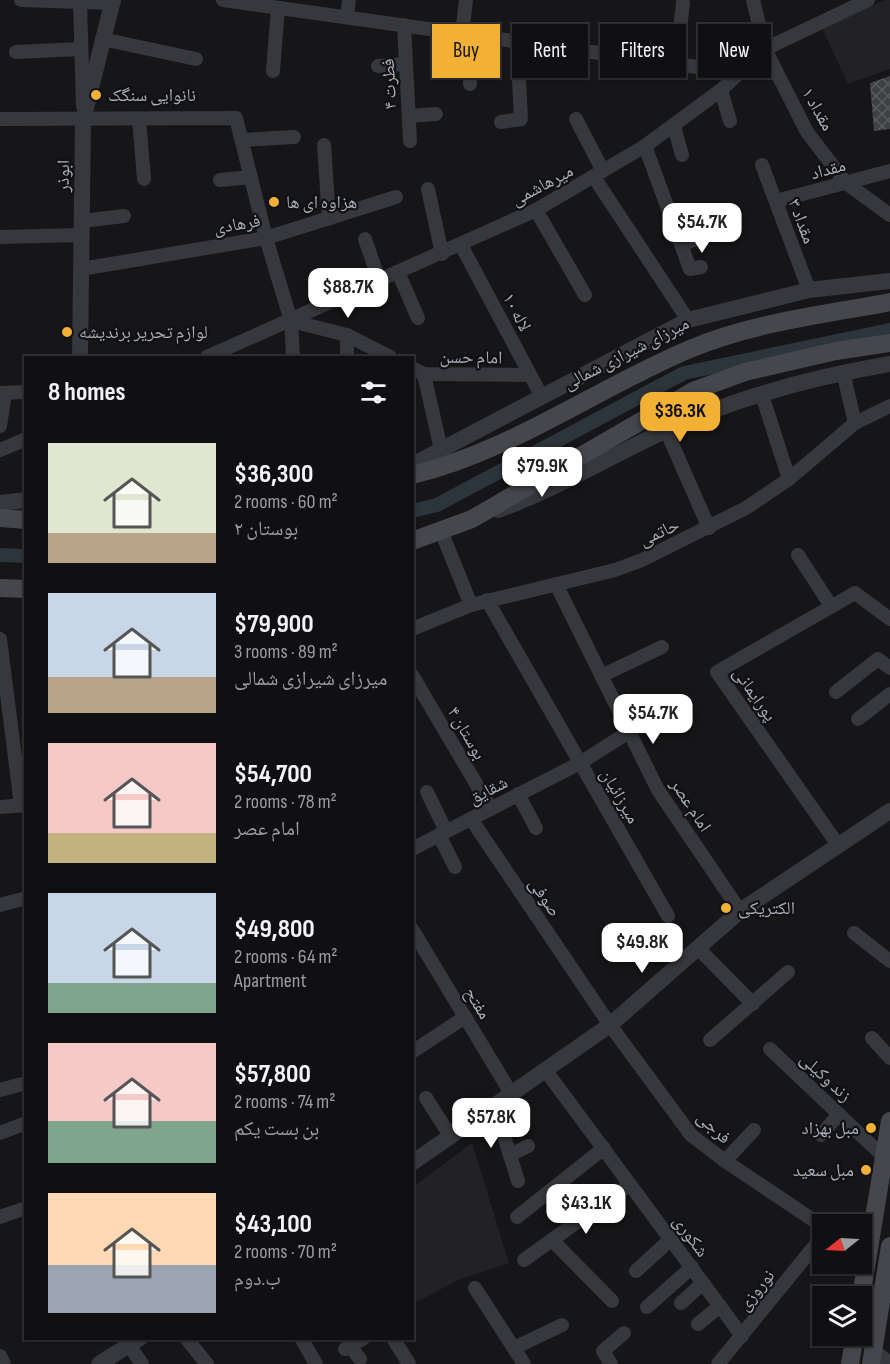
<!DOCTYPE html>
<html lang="en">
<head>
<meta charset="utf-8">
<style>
  body { margin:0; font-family:"Sofia Sans Condensed","Noto Naskh Arabic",sans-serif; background:#1e1e20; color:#f1f3f6; height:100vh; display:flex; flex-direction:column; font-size:22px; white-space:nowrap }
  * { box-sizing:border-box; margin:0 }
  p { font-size:20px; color:#9c9d9f }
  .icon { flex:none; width:33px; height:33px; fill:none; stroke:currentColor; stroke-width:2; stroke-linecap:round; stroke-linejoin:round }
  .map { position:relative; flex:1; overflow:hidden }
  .details { position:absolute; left:24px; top:356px; width:390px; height:984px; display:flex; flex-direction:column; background:#101012; border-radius:0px; box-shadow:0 2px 4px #0004,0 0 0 2px #303032 }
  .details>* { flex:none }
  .banner { position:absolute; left:432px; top:24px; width:368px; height:54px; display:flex; gap:12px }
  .needle { width:39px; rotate:252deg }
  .tools { position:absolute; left:812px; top:1214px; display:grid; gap:12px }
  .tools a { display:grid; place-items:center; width:60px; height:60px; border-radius:0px; background:#101012; box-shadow:0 2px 4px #0004,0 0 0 2px #303032; font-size:30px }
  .price { position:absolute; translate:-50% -51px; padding:0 14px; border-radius:12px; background:#fff; color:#222; font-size:20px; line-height:39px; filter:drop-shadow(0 2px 3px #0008) }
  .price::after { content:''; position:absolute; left:50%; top:36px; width:18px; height:14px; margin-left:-9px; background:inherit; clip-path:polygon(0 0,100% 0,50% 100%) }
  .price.selected { background:#f2b134; color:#111 }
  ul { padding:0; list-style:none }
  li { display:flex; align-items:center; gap:18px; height:150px; padding:0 24px }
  li span { display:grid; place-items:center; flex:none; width:168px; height:120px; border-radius:0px; color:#555 }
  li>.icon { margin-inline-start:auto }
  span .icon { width:72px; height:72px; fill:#fffc; stroke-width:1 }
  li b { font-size:26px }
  h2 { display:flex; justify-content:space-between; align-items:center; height:72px; padding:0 24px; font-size:26px }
  .tag { padding:0 21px; border-radius:0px; background:#101012; box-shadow:0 2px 4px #0004,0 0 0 2px #303032; font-size:21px; line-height:54px }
  .tag.selected { background:#f2b134; color:#111 }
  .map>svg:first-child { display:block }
  .built { fill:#222225 }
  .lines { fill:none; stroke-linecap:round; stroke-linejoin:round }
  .canal { stroke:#2c353c; stroke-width:14 }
  .building { fill:url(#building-cross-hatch) }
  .minor { stroke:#37383d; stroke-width:14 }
  .tertiary { stroke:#37383d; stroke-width:16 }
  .secondary { stroke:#45474d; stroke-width:18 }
  .poi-dot { fill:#f2b134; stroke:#111113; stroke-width:2 }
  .labels { text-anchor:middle; stroke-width:4.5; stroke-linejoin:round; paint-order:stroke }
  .street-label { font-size:18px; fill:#a8adb8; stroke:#111113 }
  .poi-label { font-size:18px; fill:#a8adb8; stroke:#111113; text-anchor:start }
</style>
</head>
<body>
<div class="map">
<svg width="890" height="1364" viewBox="0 0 890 1364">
  <defs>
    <pattern id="building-cross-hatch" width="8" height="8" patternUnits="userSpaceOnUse" patternTransform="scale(1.5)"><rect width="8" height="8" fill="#404145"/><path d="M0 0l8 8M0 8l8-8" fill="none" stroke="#595a5e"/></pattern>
  </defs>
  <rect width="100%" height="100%" fill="#161618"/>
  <g class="built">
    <polygon points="885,0 890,0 890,69 848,84 822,28"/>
    <polygon points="472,1143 509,1263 458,1280 413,1304 413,1187"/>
  </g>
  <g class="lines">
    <g class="canal">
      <polyline points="412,511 437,505 684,373 890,330"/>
      <polyline points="0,555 26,556"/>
    </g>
  </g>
  <polygon class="building" points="890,76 890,129 874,131 870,83"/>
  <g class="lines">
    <g class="minor">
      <polyline points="21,0 112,3"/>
      <polyline points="223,0 740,73"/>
      <polyline points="753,0 765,49 807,132 846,183 890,215"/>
      <polyline points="80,2 83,106"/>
      <polyline points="347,17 349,0"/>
      <polyline points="404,25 410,141"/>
      <polyline points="462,34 466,0"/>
      <polyline points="102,39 196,59"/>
      <polyline points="16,52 81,49"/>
      <polyline points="676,64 683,3"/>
      <polyline points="378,66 406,64"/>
      <polyline points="273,71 278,8"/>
      <polyline points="470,84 470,35"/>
      <polyline points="721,90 730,121"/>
      <polyline points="409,116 436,114"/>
      <polyline points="0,119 236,118 266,238 291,321 293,357"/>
      <polyline points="139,119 144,179"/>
      <polyline points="576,119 603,171"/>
      <polyline points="501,122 521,119 517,41"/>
      <polyline points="674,126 682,155"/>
      <polyline points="242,140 294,137"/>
      <polyline points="324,145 329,219"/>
      <polyline points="645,146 690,269 701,267"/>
      <polyline points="762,165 809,290"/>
      <polyline points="594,177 688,320"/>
      <polyline points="220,180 251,177"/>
      <polyline points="428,189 442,254"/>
      <polyline points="776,201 890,171"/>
      <polyline points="536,210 585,295"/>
      <polyline points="82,221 124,216"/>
      <polyline points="673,223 699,214"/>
      <polyline points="0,237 81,235"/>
      <polyline points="365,239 379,280"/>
      <polyline points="681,244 714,234"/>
      <polyline points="461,245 542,397"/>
      <polyline points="81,269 266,238 396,197"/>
      <polyline points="398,272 418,318"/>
      <polyline points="291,321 347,335 390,357"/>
      <polyline points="207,357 536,210 645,146 721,90 765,49 868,0"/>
      <polyline points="347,357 347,335"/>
      <polyline points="412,368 424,374 530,375"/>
      <polyline points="843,372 855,423"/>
      <polyline points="424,374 441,450"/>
      <polyline points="0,393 26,392"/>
      <polyline points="762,395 789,479"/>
      <polyline points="0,426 5,393"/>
      <polyline points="666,430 709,528"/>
      <polyline points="0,450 26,439"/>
      <polyline points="441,531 471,605"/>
      <polyline points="798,555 831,606"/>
      <polyline points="556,584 658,790 740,911"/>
      <polyline points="487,600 668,916"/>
      <polyline points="412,629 471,605 615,570 642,560 746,508 789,479 855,423 890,406"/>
      <polyline points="0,639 21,805"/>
      <polyline points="412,675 491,809"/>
      <polyline points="601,676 662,647"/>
      <polyline points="836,692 878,659 890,668"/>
      <polyline points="858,719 890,694"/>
      <polyline points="427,792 446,831"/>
      <polyline points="518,794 536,828"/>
      <polyline points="0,807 26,805"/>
      <polyline points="471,819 610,1025 691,1135 725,1161 822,1226"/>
      <polyline points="439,835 455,867"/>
      <polyline points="838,845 717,672 855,593 890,619"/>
      <polyline points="412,849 580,763 629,732"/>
      <polyline points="0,905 26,898"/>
      <polyline points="412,929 512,1095"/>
      <polyline points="854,933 890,961"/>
      <polyline points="698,948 753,1004"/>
      <polyline points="872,1038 890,1058"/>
      <polyline points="710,1040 788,972"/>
      <polyline points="770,1049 884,1157"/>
      <polyline points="412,1052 465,1017"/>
      <polyline points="546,1071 742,1336"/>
      <polyline points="0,1090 26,1083"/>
      <polyline points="426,1098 451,1137"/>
      <polyline points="495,1107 518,1181"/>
      <polyline points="0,1133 26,1123"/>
      <polyline points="821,1135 839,1114"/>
      <polyline points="510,1155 528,1146"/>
      <polyline points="725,1161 754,1130"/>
      <polyline points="0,1217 26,1208"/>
      <polyline points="517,1217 604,1148"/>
      <polyline points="552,1240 612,1301"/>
      <polyline points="524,1260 630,1184"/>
      <polyline points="636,1271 671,1239"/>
      <polyline points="475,1288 524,1364"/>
      <polyline points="681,1303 703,1283"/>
      <polyline points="647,1307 692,1267"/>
      <polyline points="698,1324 720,1306"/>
      <polyline points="186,1338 207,1364"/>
      <polyline points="301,1338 316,1364"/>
      <polyline points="393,1338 409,1364"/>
      <polyline points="129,1345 142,1364"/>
      <polyline points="350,1346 360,1359"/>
      <polyline points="514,1348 562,1325"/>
      <polyline points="345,1349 364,1338"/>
      <polyline points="873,1350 890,1363"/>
      <polyline points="0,1356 4,1364"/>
      <polyline points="611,1364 603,1351 624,1333"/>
      <polyline points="718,1364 822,1237"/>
    </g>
    <g class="tertiary">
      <polyline points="80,357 83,120 113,0"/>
      <polyline points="412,465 688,320 809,290 890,281"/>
      <polyline points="0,503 26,500"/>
      <path d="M498 510C557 489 610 456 667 430 737 397 814 377 890 364"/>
      <polyline points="412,1163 610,1025 740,911 890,811"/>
      <polyline points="99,1364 140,1338"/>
    </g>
    <g class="secondary">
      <path d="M412 475C512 451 597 388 690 349 754 322 823 315 890 302"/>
      <polyline points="0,518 26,520"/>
      <polyline points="412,541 472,519 693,391 745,372 836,351 890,343"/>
      <polyline points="0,588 26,589"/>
      <polyline points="861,1297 890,1121"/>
      <polyline points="850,1364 855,1335"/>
      <polyline points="871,1364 890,1246"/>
    </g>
  </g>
  <g class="poi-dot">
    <circle cx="96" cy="95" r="6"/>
    <circle cx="274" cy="202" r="6"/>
    <circle cx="67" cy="332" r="6"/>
    <circle cx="726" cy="908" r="6"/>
    <circle cx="871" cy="1128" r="6"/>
    <circle cx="866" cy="1170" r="6"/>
  </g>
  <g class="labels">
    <g class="street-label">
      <text transform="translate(389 84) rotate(-93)" y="6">فطرت ۴</text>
      <text transform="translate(818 109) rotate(60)" y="6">مقداد ۱</text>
      <text transform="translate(828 169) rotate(-15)" y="6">مقداد</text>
      <text transform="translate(63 176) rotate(-89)" y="6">ابوذر</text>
      <text transform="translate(542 185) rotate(-28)" y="6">میرهاشمی</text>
      <text transform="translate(802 221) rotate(69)" y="6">مقداد ۳</text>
      <text transform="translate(237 224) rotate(-10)" y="6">فرهادی</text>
      <text transform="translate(517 312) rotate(62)" y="6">لاله ۱۰</text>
      <text transform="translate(626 353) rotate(-27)" y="6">میرزای شیرازی شمالی</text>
      <text transform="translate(471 357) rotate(1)" y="6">امام حسن</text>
      <text transform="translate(659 532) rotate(-25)" y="6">حاتمی</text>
      <text transform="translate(755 694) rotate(55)" y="6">پورایمانی</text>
      <text transform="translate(467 733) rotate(60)" y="6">بوستان ۴</text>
      <text transform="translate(488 790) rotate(-27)" y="6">شقایق</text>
      <text transform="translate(620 796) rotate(60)" y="6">میرزائیان</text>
      <text transform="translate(691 805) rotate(57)" y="6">امام عصر</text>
      <text transform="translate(545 897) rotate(56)" y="6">صوفی</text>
      <text transform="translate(478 1003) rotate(59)" y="6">مفتح</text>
      <text transform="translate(826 1077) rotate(43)" y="6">زند وکیلی</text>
      <text transform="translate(714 1127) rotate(43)" y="6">فرجی</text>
      <text transform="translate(691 1236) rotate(54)" y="6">شکوری</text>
      <text transform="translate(756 1290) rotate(-51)" y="6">نوروزی</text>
    </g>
    <g class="poi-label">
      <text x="108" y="101">نانوایی سنگک</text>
      <text x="286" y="208">هزاوه ای ها</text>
      <text x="79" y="338">لوازم تحریر برندیشه</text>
      <text x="738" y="914">الکتریکی</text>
      <text x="859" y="1134" text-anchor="end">مبل بهزاد</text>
      <text x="854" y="1176" text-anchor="end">مبل سعید</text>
    </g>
  </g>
</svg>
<div class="tools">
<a><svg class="needle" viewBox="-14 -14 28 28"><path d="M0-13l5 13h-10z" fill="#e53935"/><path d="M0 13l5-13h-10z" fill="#9c9d9f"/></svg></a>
<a><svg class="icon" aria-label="layers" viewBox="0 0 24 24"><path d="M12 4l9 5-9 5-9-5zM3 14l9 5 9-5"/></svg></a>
</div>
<b class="price" style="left:702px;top:254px">$54.7K</b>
<b class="price" style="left:348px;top:319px">$88.7K</b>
<b class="price selected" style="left:680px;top:443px">$36.3K</b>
<b class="price" style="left:542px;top:498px">$79.9K</b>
<b class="price" style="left:653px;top:745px">$54.7K</b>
<b class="price" style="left:642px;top:974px">$49.8K</b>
<b class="price" style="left:491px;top:1149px">$57.8K</b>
<b class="price" style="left:586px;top:1235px">$43.1K</b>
<div class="banner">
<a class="tag selected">Buy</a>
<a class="tag">Rent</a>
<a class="tag">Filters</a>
<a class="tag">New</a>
</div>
<section class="details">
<h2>8 homes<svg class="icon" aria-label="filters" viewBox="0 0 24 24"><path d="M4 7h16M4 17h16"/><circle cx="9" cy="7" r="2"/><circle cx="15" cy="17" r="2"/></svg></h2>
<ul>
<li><span style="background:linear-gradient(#dfe7d0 75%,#b9a48a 0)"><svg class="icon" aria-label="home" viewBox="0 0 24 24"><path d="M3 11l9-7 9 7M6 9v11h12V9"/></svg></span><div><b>$36,300</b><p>2 rooms · 60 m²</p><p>بوستان ۲</p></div></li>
<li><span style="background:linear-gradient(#c9d6e8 70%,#b9a48a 0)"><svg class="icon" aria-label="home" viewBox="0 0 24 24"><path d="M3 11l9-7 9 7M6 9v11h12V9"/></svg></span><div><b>$79,900</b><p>3 rooms · 89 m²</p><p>میرزای شیرازی شمالی</p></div></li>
<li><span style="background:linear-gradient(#f6c9c9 75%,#c2b280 0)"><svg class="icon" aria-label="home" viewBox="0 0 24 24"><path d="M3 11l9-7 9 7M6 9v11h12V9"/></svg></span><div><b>$54,700</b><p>2 rooms · 78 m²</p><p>امام عصر</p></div></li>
<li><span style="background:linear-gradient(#c9d6e8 75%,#7fa58c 0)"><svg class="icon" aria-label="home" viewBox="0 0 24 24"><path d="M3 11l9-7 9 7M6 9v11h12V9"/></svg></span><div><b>$49,800</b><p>2 rooms · 64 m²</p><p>Apartment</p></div></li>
<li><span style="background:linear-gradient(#f6c9c9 65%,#7fa58c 0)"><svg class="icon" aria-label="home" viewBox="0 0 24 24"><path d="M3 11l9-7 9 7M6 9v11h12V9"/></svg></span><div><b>$57,800</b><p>2 rooms · 74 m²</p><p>بن بست یکم</p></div></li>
<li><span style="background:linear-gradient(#ffd9b3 60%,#9aa5b1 0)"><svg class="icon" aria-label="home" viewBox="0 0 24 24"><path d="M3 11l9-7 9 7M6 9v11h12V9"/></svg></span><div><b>$43,100</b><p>2 rooms · 70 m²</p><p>ب.دوم</p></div></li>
</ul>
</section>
</div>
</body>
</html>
